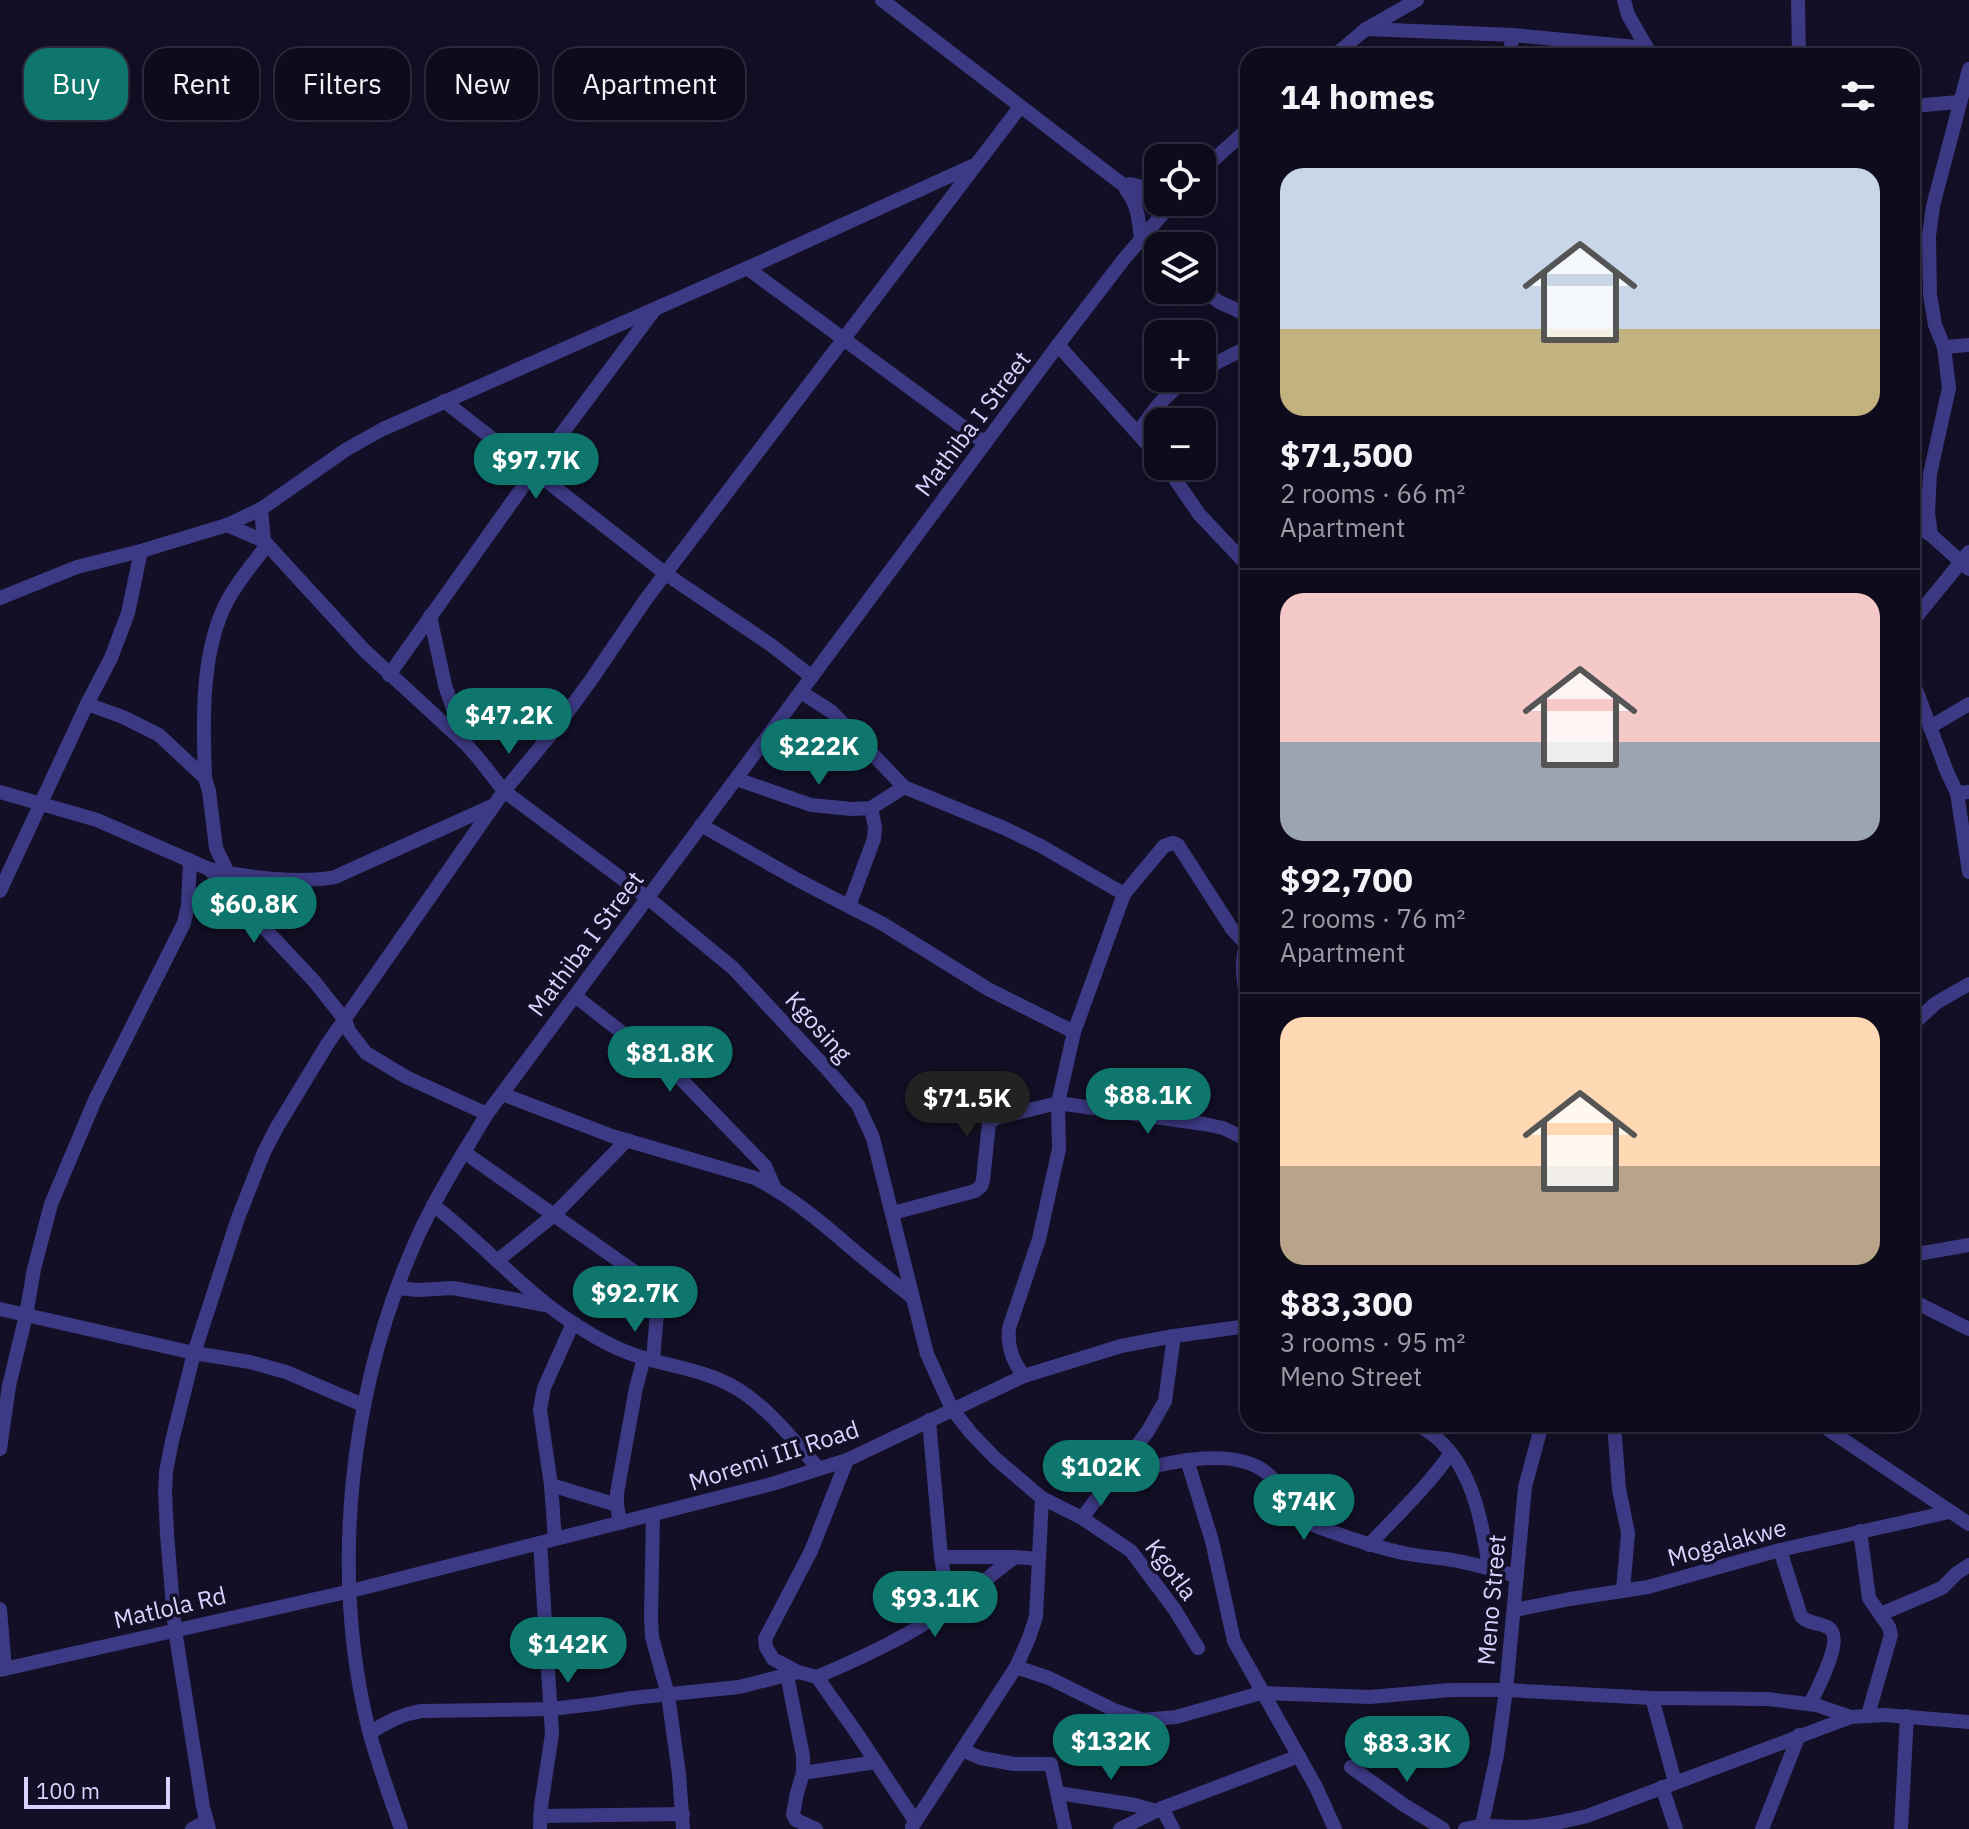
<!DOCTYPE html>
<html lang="en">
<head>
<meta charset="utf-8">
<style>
  body { margin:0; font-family:"IBM Plex Sans",sans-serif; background:#1c1929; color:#f1f3f6; height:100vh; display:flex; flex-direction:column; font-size:30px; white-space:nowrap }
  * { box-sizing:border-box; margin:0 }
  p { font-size:26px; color:#9b9ba3 }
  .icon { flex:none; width:44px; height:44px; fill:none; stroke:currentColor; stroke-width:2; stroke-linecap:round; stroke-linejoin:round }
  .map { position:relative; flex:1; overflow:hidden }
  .sheet { position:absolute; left:1240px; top:48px; width:680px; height:1384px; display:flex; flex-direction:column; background:#0e0b1c; border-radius:24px; box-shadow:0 8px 32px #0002,0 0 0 2px #2e2b3b }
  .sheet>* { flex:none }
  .banner { position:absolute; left:24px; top:48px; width:760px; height:72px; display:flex; gap:16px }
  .controls { position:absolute; left:1144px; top:144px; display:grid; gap:16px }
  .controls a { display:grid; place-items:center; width:72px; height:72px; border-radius:16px; background:#0e0b1c; box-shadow:0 8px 32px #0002,0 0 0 2px #2e2b3b; font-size:40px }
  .scale { position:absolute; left:24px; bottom:20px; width:146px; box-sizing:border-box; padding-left:8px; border:4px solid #d9d4ff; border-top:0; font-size:22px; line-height:28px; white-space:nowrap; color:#d9d4ff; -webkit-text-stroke:6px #130f26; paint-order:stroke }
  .price { position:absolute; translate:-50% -68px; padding:0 18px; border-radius:28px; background:#0f766e; color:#fff; font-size:26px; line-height:52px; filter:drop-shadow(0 2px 4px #0008) }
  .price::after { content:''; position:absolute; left:50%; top:48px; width:24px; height:18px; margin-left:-12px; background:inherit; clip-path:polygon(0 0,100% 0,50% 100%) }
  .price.current { background:#222; color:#fff }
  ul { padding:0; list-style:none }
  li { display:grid; align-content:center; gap:16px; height:424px; padding:0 40px }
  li+li { border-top:2px solid #2e2b3b }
  li span { display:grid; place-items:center; height:248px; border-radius:24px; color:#555 }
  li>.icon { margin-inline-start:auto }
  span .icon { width:144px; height:144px; fill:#fffc; stroke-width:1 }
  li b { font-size:34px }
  h2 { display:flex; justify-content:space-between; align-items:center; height:96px; padding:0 40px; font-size:34px }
  .tag { padding:0 28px; border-radius:24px; background:#0e0b1c; box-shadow:0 8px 32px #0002,0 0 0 2px #2e2b3b; font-size:28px; line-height:72px }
  .tag.current { background:#0f766e; color:#fff }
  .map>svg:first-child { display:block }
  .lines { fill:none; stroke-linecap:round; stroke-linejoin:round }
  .minor { stroke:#3d3a85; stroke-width:14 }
  .labels { text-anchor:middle; stroke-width:7; stroke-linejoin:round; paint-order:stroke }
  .street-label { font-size:24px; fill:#d9d4ff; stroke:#130f26 }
</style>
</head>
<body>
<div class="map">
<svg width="1969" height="1829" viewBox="0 0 1969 1829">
  <rect width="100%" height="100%" fill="#130f26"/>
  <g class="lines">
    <g class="minor">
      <polyline points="882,0 1118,181 1164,212"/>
      <polyline points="1624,0 1628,15 1650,53"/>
      <polyline points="1798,0 1799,56"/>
      <polyline points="1366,29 1513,35"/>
      <polyline points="1334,56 1366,29 1417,0"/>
      <polyline points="1509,56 1513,35 1646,48"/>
      <polyline points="1912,106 1959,102"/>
      <polyline points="1020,107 646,599 591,680 552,733 504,791 648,898 733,968 827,1069 858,1105 873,1138 927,1354 952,1409 971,1433 996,1459 1042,1498 1082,1518 1131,1551 1175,1610 1198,1648"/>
      <polyline points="1202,170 1248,129"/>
      <polyline points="1130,184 1158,190"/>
      <path d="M1126 190C1138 204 1139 221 1141 239L1158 254"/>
      <polyline points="747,268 985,443"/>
      <polyline points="1202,289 1219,302 1248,315"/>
      <polyline points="1058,345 1158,456"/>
      <polyline points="1944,347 1969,345"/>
      <polyline points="1202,370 1248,347"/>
      <polyline points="444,401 666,574 771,645 812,677"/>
      <polyline points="1138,432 1159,404 1186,378"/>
      <polyline points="1166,466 1199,514 1248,566"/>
      <polyline points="261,509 264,541"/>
      <polyline points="1912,524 1931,535 1969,569"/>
      <polyline points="1931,535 1928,513 1930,474 1949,388 1944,347 1935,325 1930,295 1929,236 1933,206 1969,69"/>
      <polyline points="0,598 77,567 141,551 227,525 261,509 347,449 383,429 761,262 972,166"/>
      <polyline points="430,616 445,685 463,739"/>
      <polyline points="1912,622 1969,552"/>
      <polyline points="389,675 534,471 655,309"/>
      <polyline points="1912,679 1947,772 1957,793 1969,792"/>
      <polyline points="801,692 832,712 904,787 1004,828 1041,846 1124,894 1164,846 1173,843 1178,845 1232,929 1245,943"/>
      <polyline points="87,704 123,717 159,735 205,778 209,791 216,848 228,873"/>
      <polyline points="1930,727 1969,704"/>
      <path d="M205 778C203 726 201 661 222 612 232 588 252 565 267 545"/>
      <polyline points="736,779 811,805 852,809 871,808 904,787"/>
      <polyline points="0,792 97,820 209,869 314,981 345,1020 349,1031 366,1053 406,1077 487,1114"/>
      <polyline points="1957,793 1969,872"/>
      <polyline points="701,825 798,880 883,924 988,989 1074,1032 1124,894"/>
      <path d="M209 869C243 877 301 884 335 877L492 806"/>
      <polyline points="0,891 87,704 111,658 128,613 141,551"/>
      <polyline points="849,906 874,839 875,827 871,808"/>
      <path d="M1248 939C1240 957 1243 984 1248 1003"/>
      <polyline points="575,996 679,1077 765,1166 775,1189"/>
      <polyline points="1912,1025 1936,1003 1969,984"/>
      <path d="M502 1094 612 1136 755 1178C791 1197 820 1221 850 1247 871 1265 892 1281 913 1298"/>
      <polyline points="464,1152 649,1282 658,1300 653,1360"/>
      <path d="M433 1205C482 1242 522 1290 573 1323 594 1337 619 1351 644 1358 675 1367 707 1371 736 1388 769 1408 793 1440 819 1469"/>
      <polyline points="893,1213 975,1191 981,1186 983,1180 989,1123 996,1118 1058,1103 1204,1124 1223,1128 1248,1140"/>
      <polyline points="1912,1255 1969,1245"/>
      <polyline points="497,1261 554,1215 627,1140"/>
      <polyline points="397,1288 418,1290 453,1288 545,1305"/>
      <polyline points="1912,1297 1917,1303 1969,1329"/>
      <polyline points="0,1309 194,1353 250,1362 286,1372 363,1405"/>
      <path d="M1024 1376C1012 1361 1007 1346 1009 1328L1039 1239 1059 1149 1058 1103 1074 1032"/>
      <polyline points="929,1420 941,1557 949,1608"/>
      <path d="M1418 1424C1426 1430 1436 1436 1443 1444 1474 1475 1483 1527 1489 1568"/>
      <polyline points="1614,1424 1619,1489 1628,1533 1623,1591"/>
      <polyline points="1820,1424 1969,1524"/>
      <polyline points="0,1449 9,1386 26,1315 34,1269 51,1204 95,1100 184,923 188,905 190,860"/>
      <polyline points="847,1460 811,1551 765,1639 766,1647 773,1659 798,1672 817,1677 858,1735 915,1821"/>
      <polyline points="1187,1460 1212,1541 1234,1641 1316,1787 1335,1829"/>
      <path d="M1114 1478C1154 1465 1238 1441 1272 1478 1276 1482 1279 1488 1281 1493 1292 1514 1299 1520 1321 1528 1348 1538 1375 1547 1403 1553 1417 1556 1431 1557 1446 1559 1470 1562 1494 1570 1517 1576"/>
      <polyline points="551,1485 617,1505"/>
      <polyline points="653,1515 651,1618 652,1637 668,1695 679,1774 683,1829"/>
      <polyline points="1082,1518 1148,1431 1165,1401 1174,1336"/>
      <polyline points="620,1523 617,1505 617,1493 636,1388 644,1358"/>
      <polyline points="1860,1531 1869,1598 1889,1627 1891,1635 1868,1715"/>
      <polyline points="555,1539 551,1485 540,1410 544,1388 573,1323"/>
      <path d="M1369 1545C1397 1515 1427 1487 1451 1453"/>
      <path d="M1780 1550 1801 1616C1809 1625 1820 1622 1829 1628 1845 1639 1816 1691 1810 1704"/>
      <polyline points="941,1557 1014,1557"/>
      <polyline points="0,1609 5,1669"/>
      <polyline points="1515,1610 1570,1599 1648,1587 1780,1550 1949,1512"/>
      <polyline points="1881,1614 1942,1588 1957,1573 1969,1565"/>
      <polyline points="1016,1667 1049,1678 1116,1711 1143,1720 1176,1717 1261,1693 1370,1697 1450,1690 1506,1690 1652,1698 1768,1699 1816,1705 1851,1717"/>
      <polyline points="0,1670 351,1591 772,1484 847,1460 1024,1376 1121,1346 1174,1336 1248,1326"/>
      <polyline points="787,1675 803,1756 803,1773 797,1793 793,1814 796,1820 816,1829"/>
      <path d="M817 1677C863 1657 909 1636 950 1607 972 1592 993 1573 1015 1557L1039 1559"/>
      <polyline points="1652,1698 1675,1782"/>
      <path d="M370 1733C386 1722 402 1714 421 1711L551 1709 595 1704 632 1698 739 1687 798 1672"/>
      <polyline points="962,1750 981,1758 1014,1764 1051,1764 1065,1829"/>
      <polyline points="1351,1767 1404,1805 1443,1829"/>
      <polyline points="803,1773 876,1762"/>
      <polyline points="1662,1787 1676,1829"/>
      <polyline points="1058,1793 1135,1805 1156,1811"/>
      <polyline points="1162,1808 1173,1829"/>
      <polyline points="540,1816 683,1814"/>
      <polyline points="912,1827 1016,1667 1029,1638 1036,1617 1042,1498"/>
      <polyline points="192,1829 206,1821"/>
      <polyline points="209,1829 203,1807 175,1630 167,1534 165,1493 166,1472 172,1441 194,1353 238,1218 264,1152 277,1127 328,1043 504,791 479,759 465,743 364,650 264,541 227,525"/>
      <path d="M401 1829C390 1797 378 1764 369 1731 329 1569 350 1387 418 1236 437 1194 463 1154 487 1114L1058 345 1124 259 1173 202"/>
      <polyline points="540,1829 541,1806 552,1734 540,1543"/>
      <polyline points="1120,1829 1162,1808 1299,1756"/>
      <path d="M1465 1829C1488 1823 1501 1828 1523 1827 1545 1826 1566 1821 1587 1816L1851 1717 1885 1715 1969 1722"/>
      <polyline points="1481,1829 1497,1755 1506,1690 1525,1487 1542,1424"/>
      <polyline points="1762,1829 1799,1735"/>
      <polyline points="1901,1829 1907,1716"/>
    </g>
  </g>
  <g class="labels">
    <g class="street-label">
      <text transform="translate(973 424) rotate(-53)" y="8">Mathiba I Street</text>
      <text transform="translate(586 944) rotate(-53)" y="8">Mathiba I Street</text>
      <text transform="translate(818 1027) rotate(48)" y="8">Kgosing</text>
      <text transform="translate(774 1456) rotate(-18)" y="8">Moremi III Road</text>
      <text transform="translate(1727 1543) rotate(-15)" y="8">Mogalakwe</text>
      <text transform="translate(1171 1570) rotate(53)" y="8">Kgotla</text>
      <text transform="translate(1492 1600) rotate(-85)" y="8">Meno Street</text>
      <text transform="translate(170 1608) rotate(-13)" y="8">Matlola Rd</text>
    </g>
  </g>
</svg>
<div class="controls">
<a><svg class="icon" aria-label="locate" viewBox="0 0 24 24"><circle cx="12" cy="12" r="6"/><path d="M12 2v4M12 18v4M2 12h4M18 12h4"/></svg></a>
<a><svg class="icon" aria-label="layers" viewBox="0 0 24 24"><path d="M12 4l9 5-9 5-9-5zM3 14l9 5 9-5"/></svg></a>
<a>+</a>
<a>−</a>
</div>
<div class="scale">100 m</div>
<b class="price" style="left:536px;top:501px">$97.7K</b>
<b class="price" style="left:509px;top:756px">$47.2K</b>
<b class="price" style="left:819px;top:787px">$222K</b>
<b class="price" style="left:254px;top:945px">$60.8K</b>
<b class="price" style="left:670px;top:1094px">$81.8K</b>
<b class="price" style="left:1148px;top:1136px">$88.1K</b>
<b class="price current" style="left:967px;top:1139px">$71.5K</b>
<b class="price" style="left:635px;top:1334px">$92.7K</b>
<b class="price" style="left:1101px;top:1508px">$102K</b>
<b class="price" style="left:1304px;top:1542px">$74K</b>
<b class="price" style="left:935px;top:1639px">$93.1K</b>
<b class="price" style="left:568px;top:1685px">$142K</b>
<b class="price" style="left:1111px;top:1782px">$132K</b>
<b class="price" style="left:1407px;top:1784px">$83.3K</b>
<div class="banner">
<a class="tag current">Buy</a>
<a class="tag">Rent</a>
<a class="tag">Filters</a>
<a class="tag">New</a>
<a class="tag">Apartment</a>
</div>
<section class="sheet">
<h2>14 homes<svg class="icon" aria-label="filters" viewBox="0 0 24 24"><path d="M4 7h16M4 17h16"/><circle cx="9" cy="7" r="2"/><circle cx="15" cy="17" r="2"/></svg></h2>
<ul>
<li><span style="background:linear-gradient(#c9d6e8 65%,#c2b280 0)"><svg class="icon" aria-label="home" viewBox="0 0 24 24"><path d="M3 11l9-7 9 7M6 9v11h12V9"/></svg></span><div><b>$71,500</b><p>2 rooms · 66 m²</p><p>Apartment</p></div></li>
<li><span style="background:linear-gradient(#f6c9c9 60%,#9aa5b1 0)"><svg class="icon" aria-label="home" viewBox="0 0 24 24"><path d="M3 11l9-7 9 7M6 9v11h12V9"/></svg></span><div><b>$92,700</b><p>2 rooms · 76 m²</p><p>Apartment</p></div></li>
<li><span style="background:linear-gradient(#ffd9b3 60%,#b9a48a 0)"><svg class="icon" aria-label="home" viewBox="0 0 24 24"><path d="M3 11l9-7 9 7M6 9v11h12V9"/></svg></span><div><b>$83,300</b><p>3 rooms · 95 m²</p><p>Meno Street</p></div></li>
</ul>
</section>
</div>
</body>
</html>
